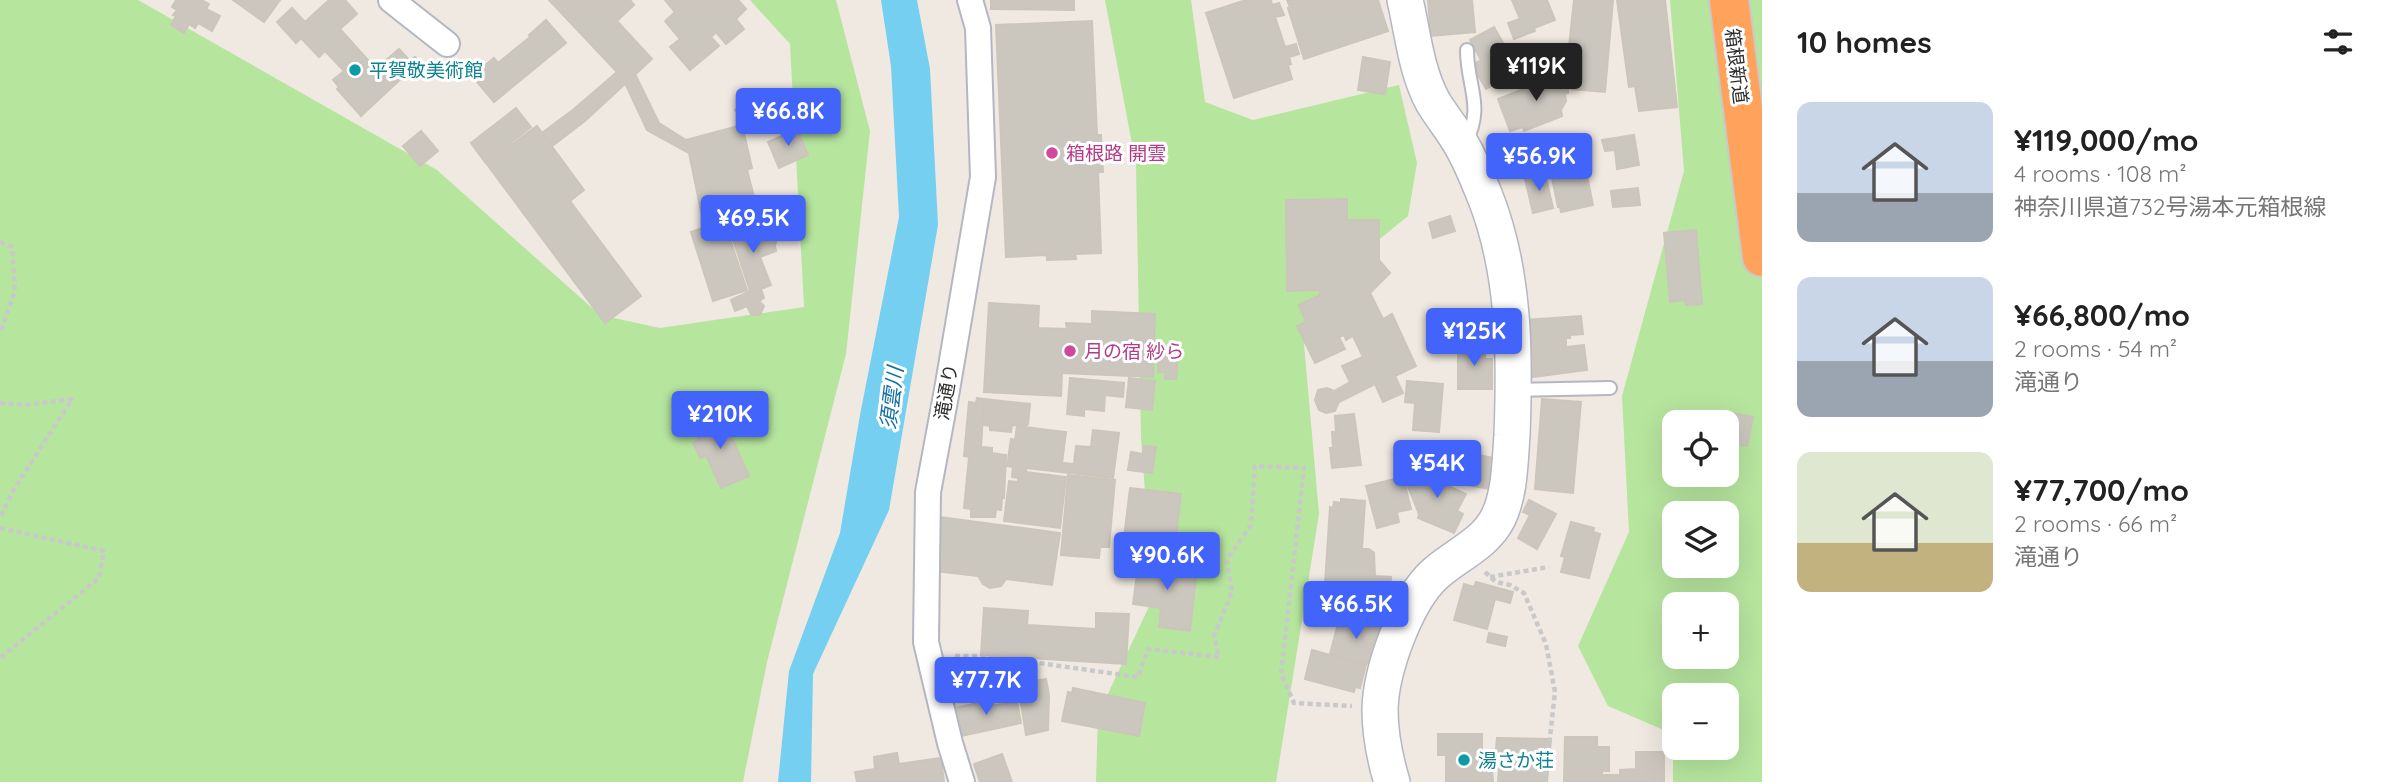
<!DOCTYPE html>
<html lang="en">
<head>
<meta charset="utf-8">
<style>
  body { margin:0; font-family:Quicksand,"Noto Sans JP",sans-serif; background:#f6f6f6; color:#222; height:100vh; display:flex; flex-direction:column; font-size:26px; white-space:nowrap }
  * { box-sizing:border-box; margin:0 }
  p { font-size:23px; color:#767676 }
  .icon { flex:none; width:38px; height:38px; fill:none; stroke:currentColor; stroke-width:2; stroke-linecap:round; stroke-linejoin:round }
  .map { position:relative; flex:1; overflow:hidden }
  .side { display:flex; flex-direction:column; background:#fff; width:630px }
  .side>* { flex:none }
  .fabs { position:absolute; left:1662px; top:410px; display:grid; gap:14px }
  .fabs a { display:grid; place-items:center; width:77px; height:77px; border-radius:14px; background:#fff; box-shadow:0 7px 28px #0002; font-size:35px }
  .price { position:absolute; translate:-50% -60px; padding:0 16px; border-radius:7px; background:#4264fb; color:#fff; font-size:23px; line-height:46px; filter:drop-shadow(0 2px 4px #0008) }
  .price::after { content:''; position:absolute; left:50%; top:42px; width:21px; height:16px; margin-left:-10px; background:inherit; clip-path:polygon(0 0,100% 0,50% 100%) }
  .price.current { background:#222; color:#fff }
  ul { padding:0; list-style:none }
  li { display:flex; align-items:center; gap:21px; height:175px; padding:0 35px }
  li span { display:grid; place-items:center; flex:none; width:196px; height:140px; border-radius:14px; color:#555 }
  li>.icon { margin-inline-start:auto }
  span .icon { width:84px; height:84px; fill:#fffc; stroke-width:1 }
  li b { font-size:30px }
  h2 { display:flex; justify-content:space-between; align-items:center; height:84px; padding:0 35px; font-size:30px }
  main { display:flex; flex:1; min-height:0 }
  .map>svg:first-child { display:block }
  .green { fill:#b6e59e; fill-rule:evenodd }
  .water { fill:#75cff0 }
  .building { fill:#cbc7bf; stroke:#cbc5ba; stroke-width:2 }
  .lines { fill:none; stroke-linecap:round; stroke-linejoin:round }
  .service-casing { stroke:#b4b7c1; stroke-width:16 }
  .minor-casing { stroke:#b4b7c1; stroke-width:28 }
  .secondary-casing { stroke:#b4b7c1; stroke-width:38 }
  .motorway-casing { stroke:#c9c9c9; stroke-width:42 }
  .path { stroke:#c9c9c9; stroke-width:4.5; stroke-dasharray:5 3.5; stroke-linecap:butt }
  .service { stroke:#fff; stroke-width:12 }
  .minor { stroke:#fff; stroke-width:24 }
  .secondary { stroke:#fff; stroke-width:35 }
  .motorway { stroke:#ffa35c; stroke-width:38 }
  .culture-dot { fill:#0f9aa8; stroke:#fff; stroke-width:2.5 }
  .hotel-dot { fill:#d1479c; stroke:#fff; stroke-width:2.5 }
  .labels { text-anchor:middle; stroke-width:6; stroke-linejoin:round; paint-order:stroke }
  .street-label { font-size:19px; fill:#2e2e2e; stroke:#fff }
  .culture-label { font-size:19px; fill:#0d838f; stroke:#fff; text-anchor:start }
  .hotel-label { font-size:19px; fill:#b23c85; stroke:#fff; text-anchor:start }
  .water-label { font-size:21px; font-style:italic; fill:#0d6fa3; stroke:#fff }
</style>
</head>
<body>
<main>
<div class="map">
<svg width="1762" height="782" viewBox="0 0 1762 782">
  <rect width="100%" height="100%" fill="#efe9e1"/>
  <g class="green">
    <polygon points="0,0 138,0 437,170 600,315 660,328 804,307 790,44 750,0 836,0 870,131 846,354 767,662 743,782 0,782"/>
    <polygon points="1105,0 1191,0 1205,102 1253,120 1399,85 1417,163 1408,216 1333,277 1304,344 1319,514 1276,782 1096,782 1098,715 1153,598 1141,438 1136,165"/>
    <path d="M1670 0H1762V782H1673V734L1608 706 1578 646 1629 532 1622 396 1684 171ZM1675 422H1727V474H1675ZM1675 513H1727V565H1675ZM1675 604H1727V656H1675ZM1675 695H1727V747H1675Z"/>
  </g>
  <polygon class="water" points="881,0 917,0 930,69 938,225 889,510 813,674 811,782 778,782 789,671 840,533 860,415 899,217 891,66"/>
  <g class="building">
    <polygon points="176,0 201,0 209,4 206,9 220,16 212,31 198,23 195,28 189,24 184,33 171,25 176,16 173,15 177,10 172,7"/>
    <polygon points="233,0 280,0 264,22"/>
    <polygon points="329,0 345,0 357,14 340,29 376,69 399,49 410,61 415,57 419,62 361,116 337,89 339,87 333,80 344,71 325,51 319,57 301,38 296,43 277,22 292,8 305,22"/>
    <polygon points="549,0 630,0 634,5 617,21 652,59 585,121 552,146 542,133 574,109 617,72"/>
    <polygon points="665,0 738,0 746,9 736,19 744,29 726,44 716,32 711,37 719,46 690,70 670,47 680,39 665,21 675,12"/>
    <polygon points="991,0 1074,0 1074,10 991,9"/>
    <polygon points="1246,0 1271,0 1272,5 1279,3 1284,15 1275,17 1285,47 1296,44 1299,54 1289,57 1291,64 1288,65 1292,79 1234,98 1206,13"/>
    <polygon points="1287,0 1378,0 1388,31 1304,59 1288,8 1290,7"/>
    <polygon points="1428,0 1472,0 1475,32 1431,36"/>
    <polygon points="1512,0 1547,0 1555,20 1534,28 1535,31 1514,39 1508,23 1520,19"/>
    <polygon points="1574,0 1613,0 1605,92 1572,89 1574,65 1567,65"/>
    <polygon points="1617,0 1665,0 1677,107 1639,111 1635,86 1629,87"/>
    <polygon points="546,20 566,43 494,102 472,76 494,58 498,63 530,37 529,35"/>
    <polygon points="1092,21 1097,135 1101,135 1103,172 1098,172 1101,253 1075,254 1076,259 1047,260 1047,255 1006,257 996,25"/>
    <polygon points="1494,27 1519,71 1486,89 1472,65 1481,60 1470,40"/>
    <polygon points="1363,57 1390,62 1385,94 1358,90"/>
    <polygon points="1546,73 1548,81 1569,73 1568,93 1565,93 1566,101 1561,110 1562,116 1524,131 1523,127 1510,131 1498,99 1531,86 1529,79"/>
    <polygon points="635,74 659,123 686,140 742,125 752,168 747,170 757,208 703,221 689,153 647,130 625,83"/>
    <polygon points="749,100 764,121 750,131 735,110"/>
    <polygon points="516,108 531,127 485,162 471,143"/>
    <polygon points="537,126 584,190 570,201 641,296 605,323 486,163"/>
    <polygon points="797,129 808,155 779,168 768,142"/>
    <polygon points="421,131 438,151 420,166 403,146"/>
    <polygon points="1634,135 1639,165 1617,169 1615,150 1605,151 1602,140"/>
    <polygon points="1584,161 1593,205 1561,212 1560,207 1558,207 1550,168"/>
    <polygon points="1545,174 1553,208 1533,213 1525,179"/>
    <polygon points="1638,188 1640,205 1613,207 1611,191"/>
    <polygon points="1347,199 1347,220 1379,220 1379,260 1390,273 1370,293 1383,319 1392,314 1416,366 1395,376 1403,393 1383,402 1375,384 1339,402 1335,411 1326,413 1319,410 1315,400 1318,390 1327,388 1334,391 1350,382 1342,366 1363,357 1353,336 1346,340 1344,335 1339,337 1345,349 1315,363 1297,326 1306,322 1299,305 1320,295 1320,290 1287,291 1286,200"/>
    <polygon points="760,208 763,215 770,212 778,234 775,246 776,251 760,257 771,285 761,289 764,298 759,301 764,306 760,315 756,315 751,314 747,306 735,311 731,300 750,291 727,221"/>
    <polygon points="1450,216 1455,231 1433,238 1429,223"/>
    <polygon points="724,221 747,290 713,301 691,232"/>
    <polygon points="1696,230 1702,304 1686,305 1685,300 1670,302 1664,233"/>
    <polygon points="989,303 1039,306 1038,328 1067,329 1066,323 1092,324 1092,311 1155,314 1153,377 1062,373 1061,396 984,392"/>
    <polygon points="1581,316 1583,334 1570,335 1570,338 1566,338 1566,347 1584,345 1587,370 1525,378 1525,320"/>
    <polygon points="1445,329 1450,343 1440,347 1435,333"/>
    <polygon points="1489,330 1490,340 1478,341 1477,331"/>
    <polygon points="1471,331 1474,341 1465,344 1462,334"/>
    <polygon points="1160,344 1179,346 1176,379 1165,379 1166,372 1158,372"/>
    <polygon points="1458,345 1485,345 1485,359 1492,359 1492,389 1458,389"/>
    <polygon points="1070,378 1124,383 1123,397 1105,395 1104,411 1084,409 1084,416 1067,414"/>
    <polygon points="1129,378 1155,381 1152,410 1126,407"/>
    <polygon points="1407,381 1443,384 1439,432 1413,430 1415,403 1405,402"/>
    <polygon points="977,398 984,399 981,447 992,448 992,453 1006,455 1004,498 1002,498 1001,510 996,509 995,517 971,517 971,509 964,508 969,457 964,456 969,402 976,403"/>
    <polygon points="984,399 1030,404 1028,424 1026,426 1012,425 1011,432 990,430 990,426 983,425"/>
    <polygon points="1542,399 1581,402 1573,493 1535,489"/>
    <polygon points="721,413 749,476 721,488 706,455 700,458 693,443 699,440 693,426"/>
    <polygon points="1733,413 1753,417 1747,446 1727,442"/>
    <polygon points="1354,414 1361,465 1332,468 1330,448 1333,448 1332,432 1336,432 1335,416"/>
    <polygon points="1017,426 1066,432 1062,463 1074,464 1076,446 1091,447 1093,430 1119,433 1113,478 1026,468 1026,472 1066,477 1060,528 1004,521 1009,481 1018,482 1018,478 1012,477 1013,467 1007,466 1011,439 1015,440"/>
    <polygon points="1144,446 1156,447 1152,473 1128,470 1131,452 1143,454"/>
    <polygon points="1463,452 1494,458 1489,489 1458,483"/>
    <polygon points="1440,467 1448,486 1466,494 1457,511 1463,514 1454,533 1418,518 1419,514 1406,482"/>
    <polygon points="1068,475 1115,480 1109,547 1100,547 1099,558 1061,555"/>
    <polygon points="1403,477 1411,509 1397,512 1399,522 1377,528 1366,486"/>
    <polygon points="1130,488 1181,494 1175,544 1124,538"/>
    <polygon points="1341,499 1365,501 1362,549 1369,549 1374,553 1375,576 1391,577 1388,614 1351,611 1352,597 1344,595 1345,583 1325,584 1330,507 1333,508 1334,502 1341,503"/>
    <polygon points="1529,500 1556,514 1537,549 1518,538 1530,515 1523,512"/>
    <polygon points="940,517 1060,533 1052,585 1006,579 1001,586 990,588 983,584 978,576 936,571"/>
    <polygon points="1571,522 1594,528 1593,532 1600,534 1589,578 1561,572 1565,557 1561,556"/>
    <polygon points="1139,560 1197,568 1190,631 1159,627 1161,608 1133,604"/>
    <polygon points="1476,582 1513,592 1510,603 1495,599 1487,629 1454,620 1464,584 1474,587"/>
    <polygon points="984,608 1028,611 1027,625 1096,629 1096,613 1129,614 1126,664 981,655"/>
    <polygon points="1340,616 1382,627 1373,665 1330,654"/>
    <polygon points="1489,633 1507,637 1505,646 1487,642"/>
    <polygon points="1312,650 1366,665 1360,688 1355,687 1354,692 1305,679"/>
    <polygon points="1046,679 1049,695 1048,730 1026,735 1018,684"/>
    <polygon points="1073,688 1145,703 1139,736 1062,721 1068,692 1072,693"/>
    <polygon points="982,702 983,707 1017,702 1021,723 961,736 955,708"/>
    <polygon points="1438,734 1482,734 1482,765 1492,765 1493,782 1446,782 1446,755 1438,755"/>
    <polygon points="1565,737 1597,737 1597,747 1609,747 1609,771 1602,771 1602,775 1620,775 1620,770 1636,769 1636,752 1664,752 1664,782 1564,782"/>
    <polygon points="1497,738 1551,739 1547,782 1498,782 1499,769 1494,769"/>
    <polygon points="897,753 899,764 941,758 944,782 857,782 855,772 875,769 874,757"/>
    <polygon points="1002,754 1012,782 980,782 974,764"/>
  </g>
  <g class="lines">
    <g class="service-casing">
      <g id="service">
        <path d="M1465 144C1485 105 1467 88 1467 50"/>
        <polyline points="1516,390 1610,388"/>
      </g>
    </g>
    <g class="minor-casing">
      <g id="minor">
        <polyline points="391,0 447,44"/>
        <polyline points="962,782 950,743 926,642 928,492 947,390 983,177 978,28 970,0"/>
      </g>
    </g>
    <g class="secondary-casing">
      <path id="secondary" d="M1392 782C1385 759 1380 733 1380 709 1381 670 1406 600 1435 574 1456 555 1485 544 1498 518 1510 494 1510 461 1512 435 1515 356 1515 274 1486 199 1479 182 1472 163 1462 146 1454 131 1442 117 1433 102 1416 71 1413 34 1405 0"/>
    </g>
    <g class="motorway-casing">
      <polyline id="motorway" points="1729,0 1762,257"/>
    </g>
    <g class="path">
      <polyline points="0,242 12,247 15,290 0,334"/>
      <polyline points="0,403 26,405 72,399 13,491 0,518"/>
      <polyline points="0,528 104,551 99,578 0,658"/>
      <polyline points="1485,572 1496,582 1510,585 1524,593 1546,644 1555,692 1545,782"/>
      <polyline points="1490,577 1549,567"/>
      <polyline points="955,656 989,656 1138,677 1148,649 1219,657 1214,636 1232,592 1227,560 1251,525 1255,466 1304,468 1281,674 1294,703 1352,706"/>
    </g>
    <use href="#service" class="service"/>
    <use href="#minor" class="minor"/>
    <use href="#secondary" class="secondary"/>
    <use href="#motorway" class="motorway"/>
  </g>
  <g class="culture-dot">
    <circle cx="355" cy="70" r="7"/>
    <circle cx="1464" cy="760" r="7"/>
  </g>
  <g class="hotel-dot">
    <circle cx="1052" cy="153" r="7"/>
    <circle cx="1070" cy="351" r="7"/>
  </g>
  <g class="labels">
    <g class="street-label">
      <text transform="translate(1737 66) rotate(83)" y="7">箱根新道</text>
      <text transform="translate(946 392) rotate(-80)" y="7">滝通り</text>
    </g>
    <g class="culture-label">
      <text x="369" y="77">平賀敬美術館</text>
      <text x="1478" y="767">湯さか荘</text>
    </g>
    <g class="hotel-label">
      <text x="1066" y="160">箱根路 開雲</text>
      <text x="1084" y="358">月の宿 紗ら</text>
    </g>
    <g class="water-label">
      <text transform="translate(892 398) rotate(-83)" y="7">須雲川</text>
    </g>
  </g>
</svg>
<div class="fabs">
<a><svg class="icon" aria-label="locate" viewBox="0 0 24 24"><circle cx="12" cy="12" r="6"/><path d="M12 2v4M12 18v4M2 12h4M18 12h4"/></svg></a>
<a><svg class="icon" aria-label="layers" viewBox="0 0 24 24"><path d="M12 4l9 5-9 5-9-5zM3 14l9 5 9-5"/></svg></a>
<a>+</a>
<a>−</a>
</div>
<b class="price current" style="left:1536px;top:103px">¥119K</b>
<b class="price" style="left:788px;top:148px">¥66.8K</b>
<b class="price" style="left:1539px;top:193px">¥56.9K</b>
<b class="price" style="left:753px;top:255px">¥69.5K</b>
<b class="price" style="left:1474px;top:368px">¥125K</b>
<b class="price" style="left:720px;top:451px">¥210K</b>
<b class="price" style="left:1437px;top:500px">¥54K</b>
<b class="price" style="left:1167px;top:592px">¥90.6K</b>
<b class="price" style="left:1356px;top:641px">¥66.5K</b>
<b class="price" style="left:986px;top:717px">¥77.7K</b>
</div>
<section class="side">
<h2>10 homes<svg class="icon" aria-label="filters" viewBox="0 0 24 24"><path d="M4 7h16M4 17h16"/><circle cx="9" cy="7" r="2"/><circle cx="15" cy="17" r="2"/></svg></h2>
<ul>
<li><span style="background:linear-gradient(#c9d6e8 65%,#9aa5b1 0)"><svg class="icon" aria-label="home" viewBox="0 0 24 24"><path d="M3 11l9-7 9 7M6 9v11h12V9"/></svg></span><div><b>¥119,000/mo</b><p>4 rooms · 108 m²</p><p>神奈川県道732号湯本元箱根線</p></div></li>
<li><span style="background:linear-gradient(#c9d6e8 60%,#9aa5b1 0)"><svg class="icon" aria-label="home" viewBox="0 0 24 24"><path d="M3 11l9-7 9 7M6 9v11h12V9"/></svg></span><div><b>¥66,800/mo</b><p>2 rooms · 54 m²</p><p>滝通り</p></div></li>
<li><span style="background:linear-gradient(#dfe7d0 65%,#c2b280 0)"><svg class="icon" aria-label="home" viewBox="0 0 24 24"><path d="M3 11l9-7 9 7M6 9v11h12V9"/></svg></span><div><b>¥77,700/mo</b><p>2 rooms · 66 m²</p><p>滝通り</p></div></li>
</ul>
</section>
</main>
</body>
</html>
